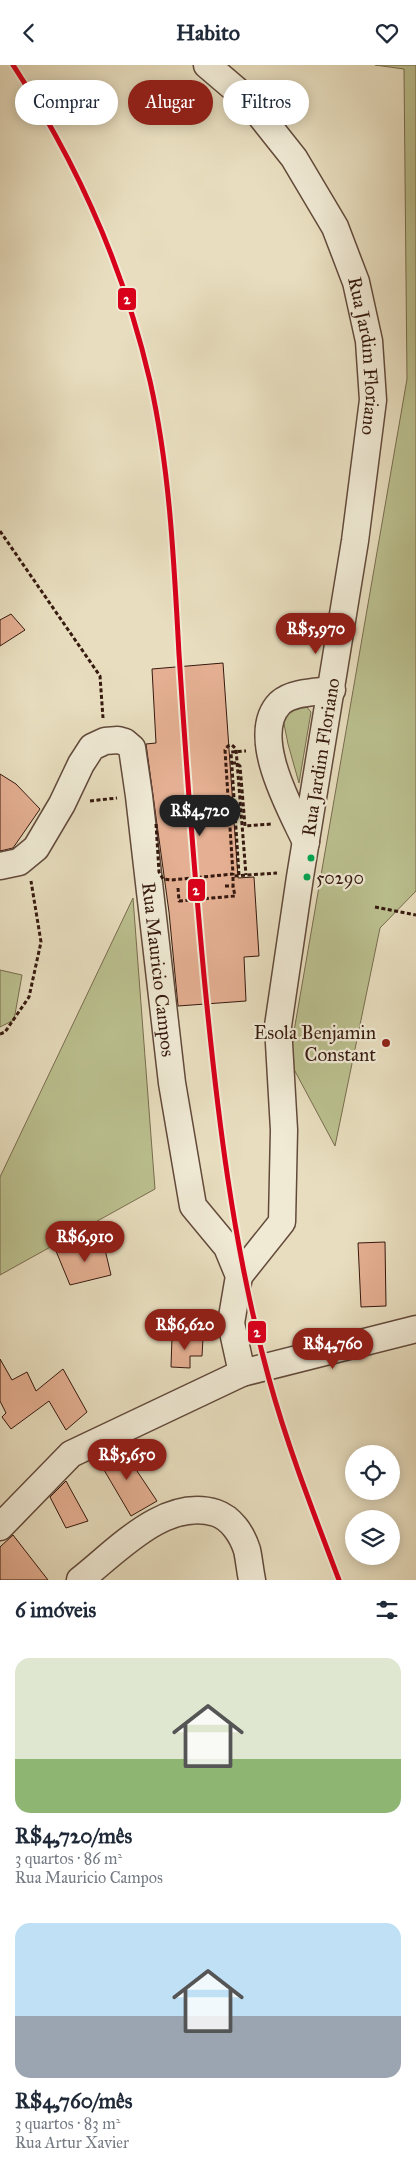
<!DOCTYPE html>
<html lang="pt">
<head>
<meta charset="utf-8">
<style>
  body { margin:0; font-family:"IM FELL Great Primer",serif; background:#f6f6f7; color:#1f2937; height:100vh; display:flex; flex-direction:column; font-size:19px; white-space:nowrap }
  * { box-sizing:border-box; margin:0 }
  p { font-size:16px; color:#747a83 }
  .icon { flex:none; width:28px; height:28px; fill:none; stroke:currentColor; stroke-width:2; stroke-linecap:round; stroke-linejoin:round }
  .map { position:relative; height:1515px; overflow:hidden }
  .details { display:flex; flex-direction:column; background:#fff; flex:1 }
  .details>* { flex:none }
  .banner { position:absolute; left:15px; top:15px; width:386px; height:45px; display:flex; gap:10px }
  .controls { position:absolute; left:345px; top:1380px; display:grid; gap:10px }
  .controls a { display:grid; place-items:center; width:55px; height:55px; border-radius:50%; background:#fff; box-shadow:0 2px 12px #0003; font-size:25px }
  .price { position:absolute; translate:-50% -42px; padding:0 11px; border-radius:18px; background:#8f2418; color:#fff; font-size:16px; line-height:32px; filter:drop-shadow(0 1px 2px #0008) }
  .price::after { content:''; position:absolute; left:50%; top:30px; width:15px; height:11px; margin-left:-8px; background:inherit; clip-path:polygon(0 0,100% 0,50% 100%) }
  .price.on { background:#222; color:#fff }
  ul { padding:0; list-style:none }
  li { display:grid; align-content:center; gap:10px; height:265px; padding:0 15px }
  li span { display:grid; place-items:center; height:155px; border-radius:15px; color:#555 }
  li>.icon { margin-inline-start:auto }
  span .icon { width:90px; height:90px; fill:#fffc; stroke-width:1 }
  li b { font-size:21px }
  h2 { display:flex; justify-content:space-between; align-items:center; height:60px; padding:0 15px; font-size:21px }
  .pill { padding:0 18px; border-radius:22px; background:#fff; box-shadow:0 2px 12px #0003; font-size:18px; line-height:45px }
  .pill.on { background:#8f2418; color:#fff }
  header { display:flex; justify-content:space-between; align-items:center; height:65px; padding:0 15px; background:#fff; font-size:22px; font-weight:800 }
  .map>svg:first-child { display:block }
  .green { fill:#bbc08f; stroke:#786c4f }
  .building { fill:#e4af92; stroke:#36190f }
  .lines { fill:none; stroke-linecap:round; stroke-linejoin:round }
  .street-casing { stroke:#624a3b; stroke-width:29 }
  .path { stroke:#36190f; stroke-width:3; stroke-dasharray:4 2.5; stroke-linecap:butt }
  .street { stroke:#f0ead5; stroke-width:26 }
  .path-bridge { stroke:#36190f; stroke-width:3; stroke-dasharray:4 2.5; stroke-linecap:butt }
  .metro-1-casing { stroke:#f0ead5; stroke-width:9 }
  .metro-1 { stroke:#d9001c; stroke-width:5 }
  .bus-dot { fill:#00a651; stroke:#f0ead5; stroke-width:2 }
  .poi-dot { fill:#8f2418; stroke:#f0ead5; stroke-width:2 }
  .labels { text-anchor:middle; stroke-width:4.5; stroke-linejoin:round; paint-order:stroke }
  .bus-label { font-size:18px; fill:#36190f; stroke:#f0ead5; text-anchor:start }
  .street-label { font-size:19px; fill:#36190f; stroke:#f0ead5 }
  .poi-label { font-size:19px; fill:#36190f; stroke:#f0ead5; text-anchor:end }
  .line-badge { stroke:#f0ead5; stroke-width:2 }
  .badge-label { font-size:14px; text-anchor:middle; font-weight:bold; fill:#fff }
</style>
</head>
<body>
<header><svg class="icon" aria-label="back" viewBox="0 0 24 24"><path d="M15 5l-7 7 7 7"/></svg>Habito<svg class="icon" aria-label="heart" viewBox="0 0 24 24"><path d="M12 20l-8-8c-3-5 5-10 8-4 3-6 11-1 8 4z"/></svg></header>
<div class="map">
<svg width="416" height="1515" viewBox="0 0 416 1515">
  <rect width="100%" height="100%" fill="#e8debf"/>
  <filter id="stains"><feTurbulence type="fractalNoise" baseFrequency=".004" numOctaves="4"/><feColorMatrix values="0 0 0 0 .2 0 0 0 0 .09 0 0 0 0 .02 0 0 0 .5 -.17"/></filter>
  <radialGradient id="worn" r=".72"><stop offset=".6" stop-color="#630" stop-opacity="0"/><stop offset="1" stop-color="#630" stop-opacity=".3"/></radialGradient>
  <g class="green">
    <polygon points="375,0 416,0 416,826 380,863 335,1081 289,995 407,314 404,4"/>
    <polygon points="306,641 311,647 299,718 288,679 283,654 289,644"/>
    <polygon points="133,833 155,1124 0,1210 0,1112"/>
    <polygon points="0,905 22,910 14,955 0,962"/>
  </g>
  <g class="building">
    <polygon points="11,549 25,565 0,581 0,555"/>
    <polygon points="223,598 238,813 254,812 259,891 244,892 246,936 178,941 169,847 146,679 156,678 152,604"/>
    <polygon points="0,709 16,719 40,744 13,783 0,786"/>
    <polygon points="103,1176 111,1210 70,1220 56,1186"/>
    <polygon points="385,1177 386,1241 361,1242 358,1178"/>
    <polygon points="172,1272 203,1273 202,1291 190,1291 190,1303 171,1302"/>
    <polygon points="0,1294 12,1315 27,1307 36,1326 63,1304 87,1347 66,1365 49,1336 11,1364 2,1352 6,1348 0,1336"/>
    <polygon points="121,1382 157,1436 131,1451 97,1393"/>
    <polygon points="66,1416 88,1456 66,1463 50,1432"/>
    <polygon points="13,1470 48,1515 0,1515 0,1482"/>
  </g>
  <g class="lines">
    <g class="street-casing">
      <g id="street">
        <path id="s1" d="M207 0 248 35 294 93 335 162 356 217 369 276 373 335 355 476 300 812 278 961 284 1065 282 1157 239 1211"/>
        <path d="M306 777C291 745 248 670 280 638 292 627 316 627 332 625"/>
        <path id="s2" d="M0 801 19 797 36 783 62 739 81 699 92 682 105 676 118 675 125 677 132 683 139 731 172 1018 193 1141 227 1182 239 1211 231 1258 242 1308"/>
        <polyline points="0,1462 71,1389 242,1308 416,1264"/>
        <path d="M80 1515C117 1486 165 1432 216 1448 231 1453 242 1469 247 1485 249 1494 250 1505 252 1515"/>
      </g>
    </g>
    <g class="path">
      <polyline points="0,466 100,611 103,653"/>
      <polyline points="232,698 236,698 240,701 245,761 272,759"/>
      <polyline points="90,736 117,733"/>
      <polyline points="239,810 231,687 246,686"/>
      <polyline points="225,821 233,821 233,811 277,808"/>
      <polyline points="375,842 416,850"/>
      <polyline points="0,969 5,967 29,932 41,877 31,816"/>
    </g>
    <use href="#street" class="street"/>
    <g class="path-bridge">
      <polyline points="156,759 159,807 163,814 171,815 233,809 225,685 228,681 232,680 236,684 246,810"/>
      <polyline points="178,823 179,836 235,831 233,821"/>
    </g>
    <g class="metro-1-casing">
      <path id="metro-1" d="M13 0C76 96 124 203 150 316 170 405 174 498 179 589 186 697 194 804 204 911 217 1046 233 1183 269 1314 288 1383 314 1449 339 1515"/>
    </g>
    <use href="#metro-1" class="metro-1"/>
  </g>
  <g class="bus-dot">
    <circle cx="311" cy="793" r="4.5"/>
    <circle cx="307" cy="812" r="4.5"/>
  </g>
  <circle class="poi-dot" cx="386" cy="978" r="5"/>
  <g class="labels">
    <g class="bus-label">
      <text x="316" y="819">50290</text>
    </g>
    <g class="street-label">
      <text dy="7" stroke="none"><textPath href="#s1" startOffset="342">Rua Jardim Floriano</textPath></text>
      <text transform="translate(320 692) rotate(-81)" y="7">Rua Jardim Floriano</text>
      <text dy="7" stroke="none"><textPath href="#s2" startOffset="424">Rua Mauricio Campos</textPath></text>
    </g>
    <g class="poi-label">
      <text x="376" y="974">Esola Benjamin<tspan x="376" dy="22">Constant</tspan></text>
    </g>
  </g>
  <g class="line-badge">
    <rect x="117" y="222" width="20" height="24" rx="5" fill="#d9001c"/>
    <rect x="187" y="813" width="19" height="24" rx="5" fill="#d9001c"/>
    <rect x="247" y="1255" width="20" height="24" rx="5" fill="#d9001c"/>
  </g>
  <g class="badge-label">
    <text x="127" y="239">2</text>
    <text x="196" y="830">2</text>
    <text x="257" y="1272">2</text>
  </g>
  <rect width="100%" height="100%" filter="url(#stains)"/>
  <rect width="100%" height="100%" fill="url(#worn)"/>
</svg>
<div class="controls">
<a><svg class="icon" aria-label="locate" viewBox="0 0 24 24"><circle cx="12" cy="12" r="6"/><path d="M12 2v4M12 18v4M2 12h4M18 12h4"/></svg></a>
<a><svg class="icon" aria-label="layers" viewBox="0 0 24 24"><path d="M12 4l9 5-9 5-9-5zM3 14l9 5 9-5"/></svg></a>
</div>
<b class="price" style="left:316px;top:590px">R$5,970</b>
<b class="price on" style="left:200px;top:772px">R$4,720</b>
<b class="price" style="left:85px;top:1198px">R$6,910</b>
<b class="price" style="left:185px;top:1286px">R$6,620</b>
<b class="price" style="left:333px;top:1305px">R$4,760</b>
<b class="price" style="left:127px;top:1416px">R$5,650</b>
<div class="banner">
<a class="pill">Comprar</a>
<a class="pill on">Alugar</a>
<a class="pill">Filtros</a>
</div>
</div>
<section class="details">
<h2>6 imóveis<svg class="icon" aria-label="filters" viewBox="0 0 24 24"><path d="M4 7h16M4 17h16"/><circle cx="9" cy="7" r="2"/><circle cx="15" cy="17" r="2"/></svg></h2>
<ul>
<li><span style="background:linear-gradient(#dfe7d0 65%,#8fb573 0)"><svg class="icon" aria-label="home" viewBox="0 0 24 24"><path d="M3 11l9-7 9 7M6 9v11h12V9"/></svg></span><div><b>R$4,720/mês</b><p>3 quartos · 86 m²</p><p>Rua Mauricio Campos</p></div></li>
<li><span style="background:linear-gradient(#bfe0f5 60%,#9aa5b1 0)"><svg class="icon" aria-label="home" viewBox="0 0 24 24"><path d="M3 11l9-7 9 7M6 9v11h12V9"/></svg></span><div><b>R$4,760/mês</b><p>3 quartos · 83 m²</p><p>Rua Artur Xavier</p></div></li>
</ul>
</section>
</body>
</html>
